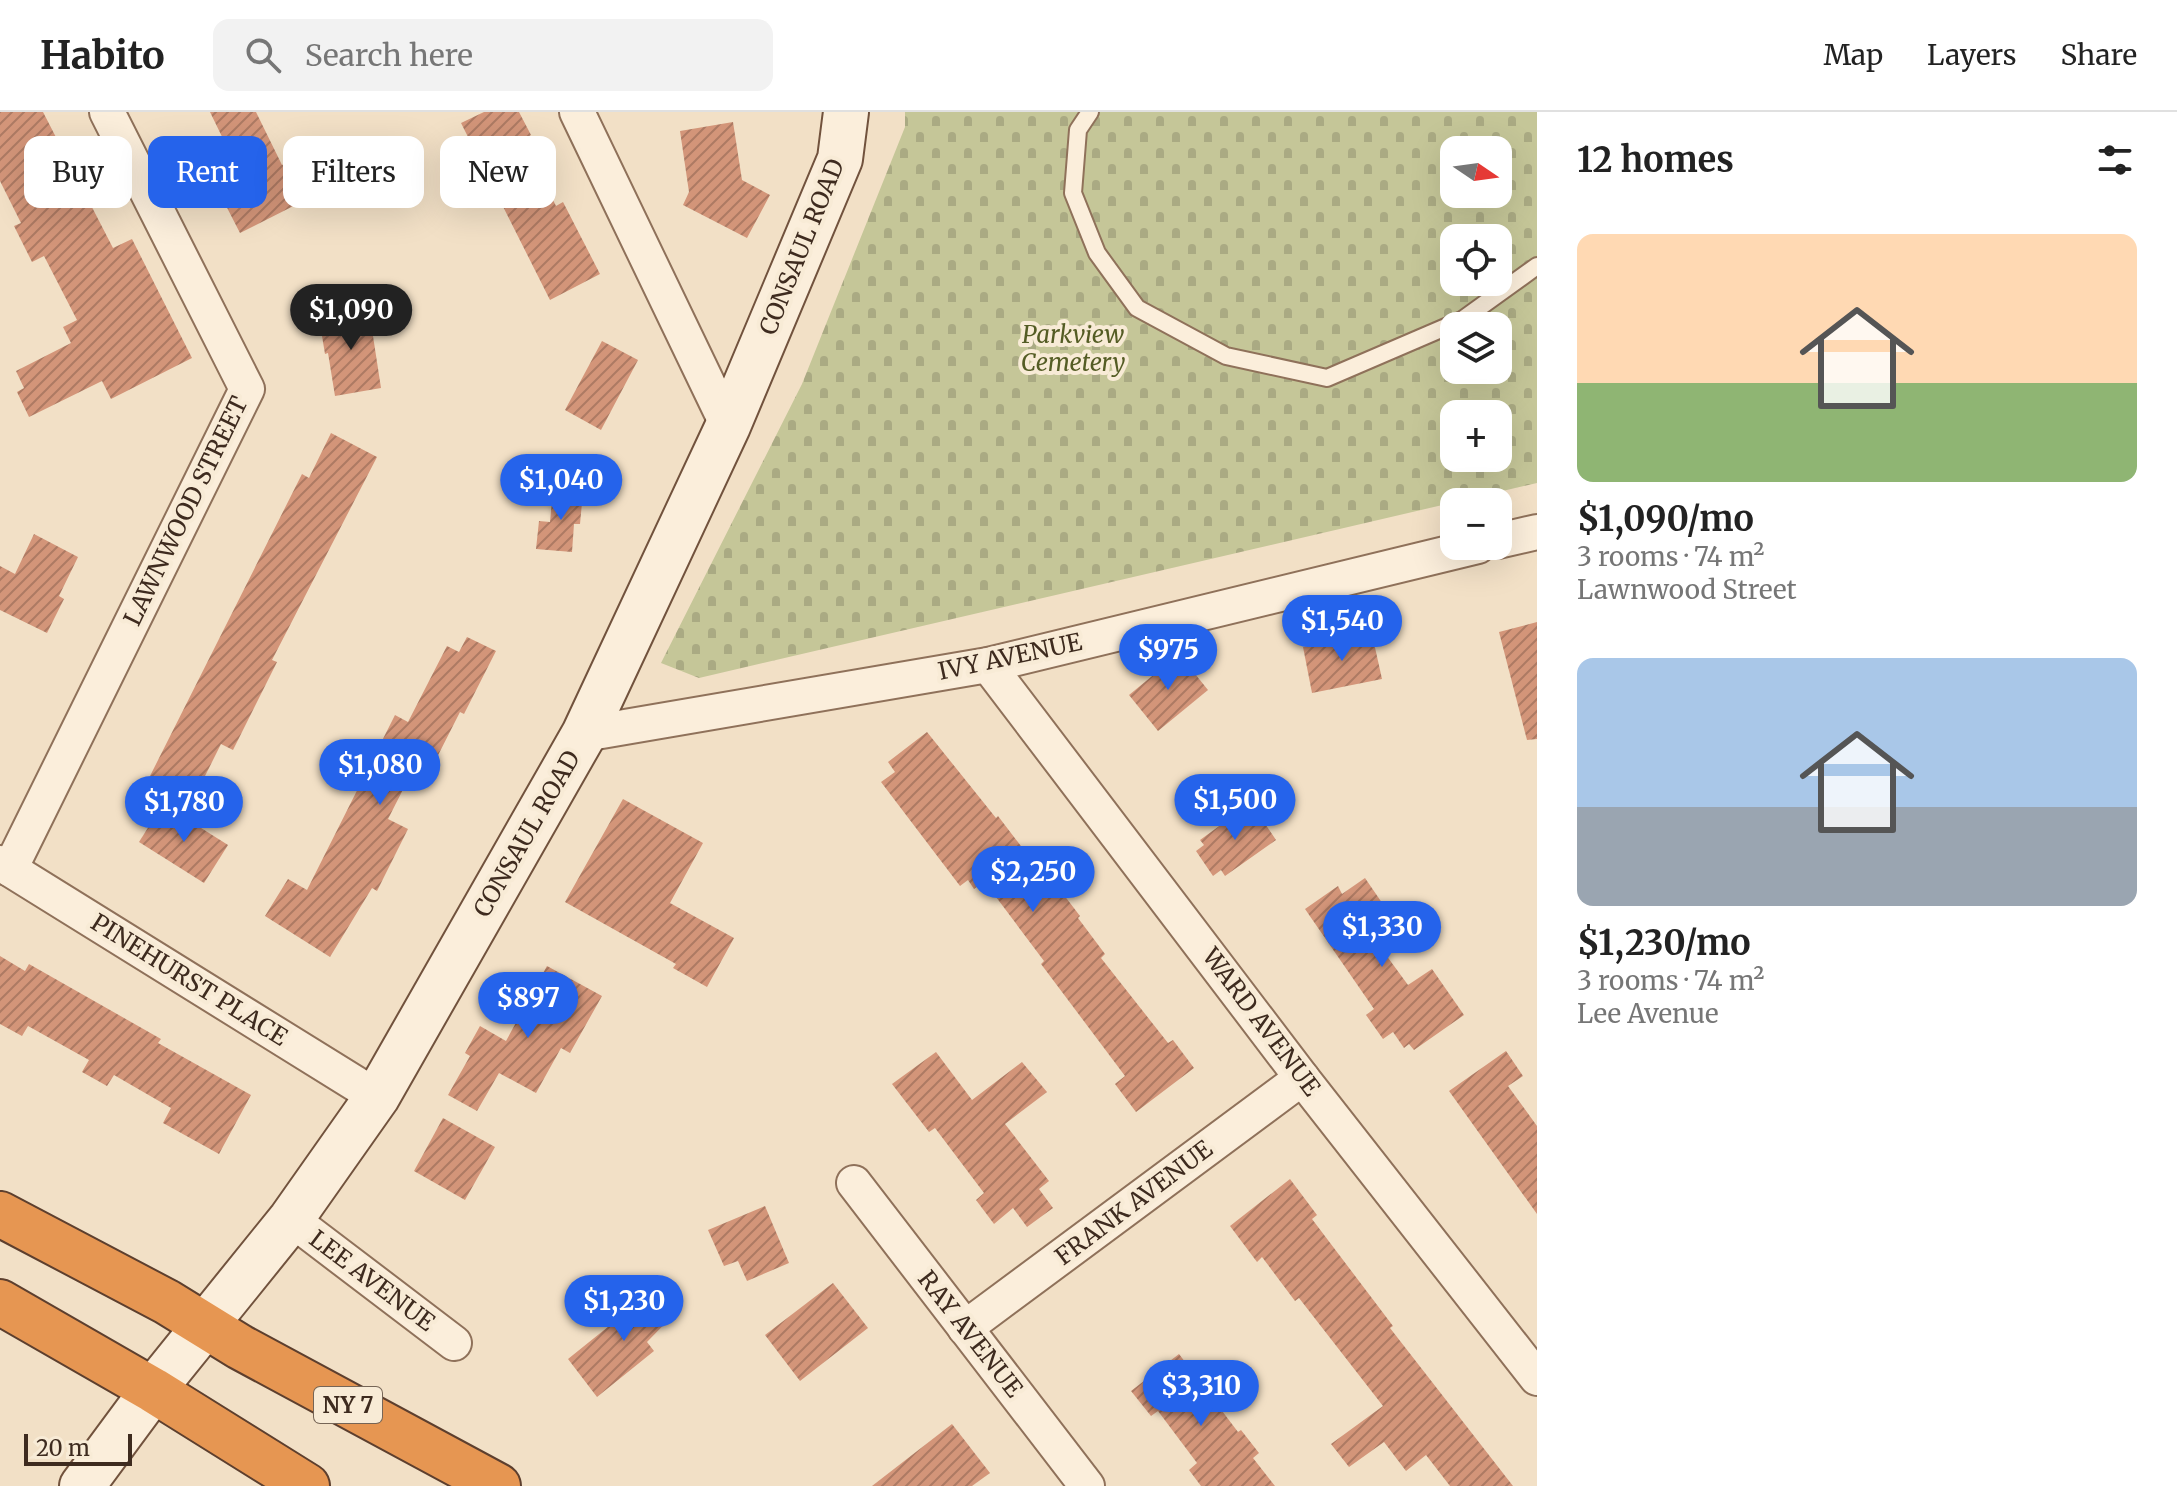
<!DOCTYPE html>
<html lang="en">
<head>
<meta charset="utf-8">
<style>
  body { margin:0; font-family:Merriweather,serif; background:#f2f2f2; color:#222; height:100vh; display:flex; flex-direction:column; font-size:30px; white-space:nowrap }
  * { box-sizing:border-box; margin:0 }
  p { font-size:26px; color:#767676 }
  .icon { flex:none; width:44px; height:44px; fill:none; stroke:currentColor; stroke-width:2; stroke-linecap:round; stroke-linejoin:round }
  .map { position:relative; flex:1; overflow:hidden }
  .details { display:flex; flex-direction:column; background:#fff; width:640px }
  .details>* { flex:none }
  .guide { position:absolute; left:24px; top:24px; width:760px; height:72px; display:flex; gap:16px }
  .needle { width:52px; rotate:103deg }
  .fabs { position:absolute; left:1440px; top:24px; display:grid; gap:16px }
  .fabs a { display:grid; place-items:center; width:72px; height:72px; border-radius:16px; background:#fff; box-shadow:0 8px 32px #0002; font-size:40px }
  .scale { position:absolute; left:24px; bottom:20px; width:108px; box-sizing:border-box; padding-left:8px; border:4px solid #3e2b1f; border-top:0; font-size:22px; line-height:28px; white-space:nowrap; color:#3e2b1f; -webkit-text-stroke:6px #f8ebd6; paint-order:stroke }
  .price { position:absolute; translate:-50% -68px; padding:0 18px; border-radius:28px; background:#2563eb; color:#fff; font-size:26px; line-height:52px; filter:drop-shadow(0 2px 4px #0008) }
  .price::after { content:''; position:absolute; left:50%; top:48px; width:24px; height:18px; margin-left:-12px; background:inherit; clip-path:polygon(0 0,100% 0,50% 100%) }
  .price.active { background:#222; color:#fff }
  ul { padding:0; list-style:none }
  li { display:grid; align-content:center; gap:16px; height:424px; padding:0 40px }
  li span { display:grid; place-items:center; height:248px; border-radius:16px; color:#555 }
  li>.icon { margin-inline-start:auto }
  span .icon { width:144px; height:144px; fill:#fffc; stroke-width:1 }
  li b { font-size:34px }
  h2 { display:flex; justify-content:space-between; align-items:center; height:96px; padding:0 40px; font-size:34px }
  .pill { padding:0 28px; border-radius:16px; background:#fff; box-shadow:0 8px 32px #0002; font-size:28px; line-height:72px }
  .pill.active { background:#2563eb; color:#fff }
  header { display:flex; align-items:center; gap:48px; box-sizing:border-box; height:112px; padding:0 40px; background:#fff; border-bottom:2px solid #e0e0e0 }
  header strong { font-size:38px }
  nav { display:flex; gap:44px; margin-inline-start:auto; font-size:28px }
  .search { width:560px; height:72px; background:#f2f2f2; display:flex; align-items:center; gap:20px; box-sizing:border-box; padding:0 28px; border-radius:16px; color:#767676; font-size:30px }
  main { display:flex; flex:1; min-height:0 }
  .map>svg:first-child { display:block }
  .cemetery { fill:url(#cemetery-stones); fill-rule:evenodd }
  .building { fill:url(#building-hatch) }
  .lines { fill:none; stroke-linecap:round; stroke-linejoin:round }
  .lane-casing { stroke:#8f715a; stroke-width:20 }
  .street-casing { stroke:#8f715a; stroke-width:38 }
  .secondary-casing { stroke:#71523d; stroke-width:48 }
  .highway-casing { stroke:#5d3f2e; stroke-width:48 }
  .lane { stroke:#fbeedb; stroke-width:16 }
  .street { stroke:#fbeedb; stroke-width:34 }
  .secondary { stroke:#fbeedb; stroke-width:44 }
  .highway { stroke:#e69652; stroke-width:44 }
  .labels { text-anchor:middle; stroke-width:8; stroke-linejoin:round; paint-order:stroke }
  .shield { fill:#f8ebd6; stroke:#766556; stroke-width:2 }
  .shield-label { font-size:22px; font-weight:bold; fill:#3e2b1f }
  .street-label { font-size:24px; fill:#3e2b1f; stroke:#f8ebd6 }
  .park-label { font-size:24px; font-style:italic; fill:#545c24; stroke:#f8ebd6 }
</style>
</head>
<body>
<header>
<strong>Habito</strong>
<div class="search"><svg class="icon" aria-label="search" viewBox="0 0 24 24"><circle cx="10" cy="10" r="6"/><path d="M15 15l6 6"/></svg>Search here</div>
<nav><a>Map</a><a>Layers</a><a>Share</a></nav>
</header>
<main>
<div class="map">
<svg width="1537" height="1374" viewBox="0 0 1537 1374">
  <defs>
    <pattern id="cemetery-stones" width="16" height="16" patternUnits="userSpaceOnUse" patternTransform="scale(2)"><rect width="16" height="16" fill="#c5c698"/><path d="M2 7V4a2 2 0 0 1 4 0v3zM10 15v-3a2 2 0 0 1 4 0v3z" fill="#aaaa83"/></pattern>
    <pattern id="building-hatch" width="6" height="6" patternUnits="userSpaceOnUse" patternTransform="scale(2)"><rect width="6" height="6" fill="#d39579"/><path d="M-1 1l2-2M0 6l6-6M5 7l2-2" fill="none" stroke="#ad7a63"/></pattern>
  </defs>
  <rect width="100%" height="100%" fill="#f2e0c6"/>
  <path class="cemetery" d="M905 0H1537V371L699 566 661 551 802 272 905 15ZM1454 38H1498V82H1454ZM1454 126H1498V170H1454ZM1454 214H1498V258H1454ZM1454 302H1498V346H1454Z"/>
  <g class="building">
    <polygon points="0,0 43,0 113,136 132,127 192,246 111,287 102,269 29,305 17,280 24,276 16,259 71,231 63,215 77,208 44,144 32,150 14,114 21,111 0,69"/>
    <polygon points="210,0 256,0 282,53 306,41 325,78 240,121 221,84 245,72"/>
    <polygon points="484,0 519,0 531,23 523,28 556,94 563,90 600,162 550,188 461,11"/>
    <polygon points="733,10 742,68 770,83 747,126 683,93 689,80 680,19"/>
    <polygon points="379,46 396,79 370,92 353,59"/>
    <polygon points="369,198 381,276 335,284 328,241 325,242 319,206"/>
    <polygon points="602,229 638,248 601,318 565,298"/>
    <polygon points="331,321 377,345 272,548 277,550 233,638 221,632 194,686 150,664 302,362 309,366"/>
    <polygon points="553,378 583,380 580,412 574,412 572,440 536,437 539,409 550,410"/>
    <polygon points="34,422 78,445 59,484 64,487 47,521 0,498 0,454 15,462"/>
    <polygon points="1537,510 1537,627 1527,628 1499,520"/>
    <polygon points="1372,522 1382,567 1312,581 1303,535"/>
    <polygon points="467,525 496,539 464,602 460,600 428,663 414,656 388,707 408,717 377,779 372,776 330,845 265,804 288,767 307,778 395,603 408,610 447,534 459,540"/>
    <polygon points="1179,542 1208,578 1158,619 1129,583"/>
    <polygon points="927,620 996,706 998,704 1040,759 1044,757 1080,804 1078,806 1105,842 1101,846 1168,931 1173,928 1194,956 1136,1000 1115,972 1125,964 1041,852 1044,849 984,769 974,777 968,768 960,774 881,670 895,660 888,650"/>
    <polygon points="623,687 703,731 670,791 734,826 707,875 673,856 676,852 565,790"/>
    <polygon points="1251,691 1276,728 1225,764 1221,758 1213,764 1196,739 1204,733 1200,728"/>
    <polygon points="163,692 228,733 204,771 139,730"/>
    <polygon points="1365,766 1389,801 1367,817 1408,873 1432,857 1464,903 1414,938 1409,932 1404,936 1393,920 1383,927 1366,903 1374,897 1305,797 1338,774 1342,782"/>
    <polygon points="0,844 25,859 29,852 161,927 158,931 251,983 219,1042 163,1011 171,996 114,963 107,974 82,960 89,948 28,914 22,924 0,912"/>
    <polygon points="547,854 602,884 570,941 561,936 536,981 499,961 477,999 448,983 470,944 465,941 480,914 506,929"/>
    <polygon points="1506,939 1523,964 1508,974 1537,1014 1537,1102 1449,979"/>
    <polygon points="936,940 972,988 1022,950 1047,980 1005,1012 1049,1069 1039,1077 1053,1096 1027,1115 1013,1096 994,1112 976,1088 984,1081 935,1016 929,1020 892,972"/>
    <polygon points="443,1006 495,1035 465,1088 414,1059"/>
    <polygon points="1290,1067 1317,1103 1312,1107 1393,1214 1390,1216 1513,1374 1450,1374 1426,1343 1406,1359 1384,1330 1349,1355 1331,1332 1383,1294 1299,1186 1295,1189 1262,1145 1257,1150 1230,1114"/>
    <polygon points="765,1094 789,1151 747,1169 738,1149 724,1154 708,1118"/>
    <polygon points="833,1171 868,1216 800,1269 765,1223"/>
    <polygon points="661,1172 683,1193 647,1230 654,1239 597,1285 568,1247 614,1210 619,1216"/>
    <polygon points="1179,1242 1238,1320 1241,1318 1259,1341 1253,1346 1275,1374 1201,1374 1189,1358 1197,1351 1158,1299 1151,1304 1131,1279"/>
    <polygon points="952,1312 990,1361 972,1374 872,1374"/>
  </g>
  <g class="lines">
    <g class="lane-casing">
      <polyline id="lane" points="1090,0 1078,18 1073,81 1097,141 1137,196 1226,244 1327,266 1462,208 1537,154"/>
    </g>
    <g class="street-casing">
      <g id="street">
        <polyline points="577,0 728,314"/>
        <polyline points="1498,429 1537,420"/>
        <polyline points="988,553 1302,966 1537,1266"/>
        <polyline points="584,622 988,553 1478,434"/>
        <polyline points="0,751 377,985"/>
        <polyline points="10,757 247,277 107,0"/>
        <polyline points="854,1071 1087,1374"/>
        <polyline points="291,1107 454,1231"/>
        <polyline points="965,1216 1302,966"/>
      </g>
    </g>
    <g class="secondary-casing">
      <polyline id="secondary" points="82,1374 153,1278 291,1107 377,985 584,622 728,314 840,47 846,0"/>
    </g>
    <g class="highway-casing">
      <g id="highway">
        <polyline points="0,1102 167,1190 240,1235 498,1374"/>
        <polyline points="0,1190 153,1278 307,1374"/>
      </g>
    </g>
    <use href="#lane" class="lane"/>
    <use href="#street" class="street"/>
    <use href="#secondary" class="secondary"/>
    <use href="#highway" class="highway"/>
  </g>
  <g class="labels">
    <rect class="shield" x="314" y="1275" width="68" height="36" rx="6"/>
    <g class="shield-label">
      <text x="348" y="1301">NY 7</text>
    </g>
    <g class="street-label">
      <text transform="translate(802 135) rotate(-68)" y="8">CONSAUL ROAD</text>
      <text transform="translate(186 399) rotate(-64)" y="8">LAWNWOOD STREET</text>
      <text transform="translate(1010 545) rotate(-12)" y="8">IVY AVENUE</text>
      <text transform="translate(527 722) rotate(-60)" y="8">CONSAUL ROAD</text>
      <text transform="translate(189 868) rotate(32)" y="8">PINEHURST PLACE</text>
      <text transform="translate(1261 910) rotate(53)" y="8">WARD AVENUE</text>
      <text transform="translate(1134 1091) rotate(-37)" y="8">FRANK AVENUE</text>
      <text transform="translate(372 1169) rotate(37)" y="8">LEE AVENUE</text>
      <text transform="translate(970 1222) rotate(52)" y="8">RAY AVENUE</text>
    </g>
    <g class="park-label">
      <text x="1073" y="231">Parkview<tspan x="1073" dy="28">Cemetery</tspan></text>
    </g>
  </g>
</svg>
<div class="fabs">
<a><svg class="needle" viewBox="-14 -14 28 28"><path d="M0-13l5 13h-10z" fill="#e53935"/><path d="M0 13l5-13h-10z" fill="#767676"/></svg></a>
<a><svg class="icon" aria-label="locate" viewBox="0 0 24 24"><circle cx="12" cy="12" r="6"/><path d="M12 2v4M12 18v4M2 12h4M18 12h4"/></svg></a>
<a><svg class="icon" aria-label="layers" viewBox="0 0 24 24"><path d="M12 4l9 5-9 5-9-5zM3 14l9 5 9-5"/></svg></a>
<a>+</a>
<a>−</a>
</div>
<div class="scale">20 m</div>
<b class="price active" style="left:351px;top:240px">$1,090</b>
<b class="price" style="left:561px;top:410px">$1,040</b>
<b class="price" style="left:1342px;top:551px">$1,540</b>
<b class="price" style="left:1168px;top:580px">$975</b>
<b class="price" style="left:380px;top:695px">$1,080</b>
<b class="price" style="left:1235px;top:730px">$1,500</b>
<b class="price" style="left:184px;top:732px">$1,780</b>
<b class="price" style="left:1033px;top:802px">$2,250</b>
<b class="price" style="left:1382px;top:857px">$1,330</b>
<b class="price" style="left:528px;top:928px">$897</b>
<b class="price" style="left:624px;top:1231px">$1,230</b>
<b class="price" style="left:1201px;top:1316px">$3,310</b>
<div class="guide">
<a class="pill">Buy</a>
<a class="pill active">Rent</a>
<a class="pill">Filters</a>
<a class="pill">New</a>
</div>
</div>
<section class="details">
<h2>12 homes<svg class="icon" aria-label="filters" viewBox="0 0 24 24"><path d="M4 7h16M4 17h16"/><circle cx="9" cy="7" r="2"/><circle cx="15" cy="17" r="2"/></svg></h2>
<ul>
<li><span style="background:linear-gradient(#ffd9b3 60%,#8fb573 0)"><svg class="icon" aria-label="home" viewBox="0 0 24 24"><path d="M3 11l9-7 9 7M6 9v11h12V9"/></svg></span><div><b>$1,090/mo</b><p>3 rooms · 74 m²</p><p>Lawnwood Street</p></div></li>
<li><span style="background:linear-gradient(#a9c7e8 60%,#9aa5b1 0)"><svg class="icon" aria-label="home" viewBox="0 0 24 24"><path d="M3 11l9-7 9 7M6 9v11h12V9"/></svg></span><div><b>$1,230/mo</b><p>3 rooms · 74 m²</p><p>Lee Avenue</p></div></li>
</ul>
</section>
</main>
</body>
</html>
